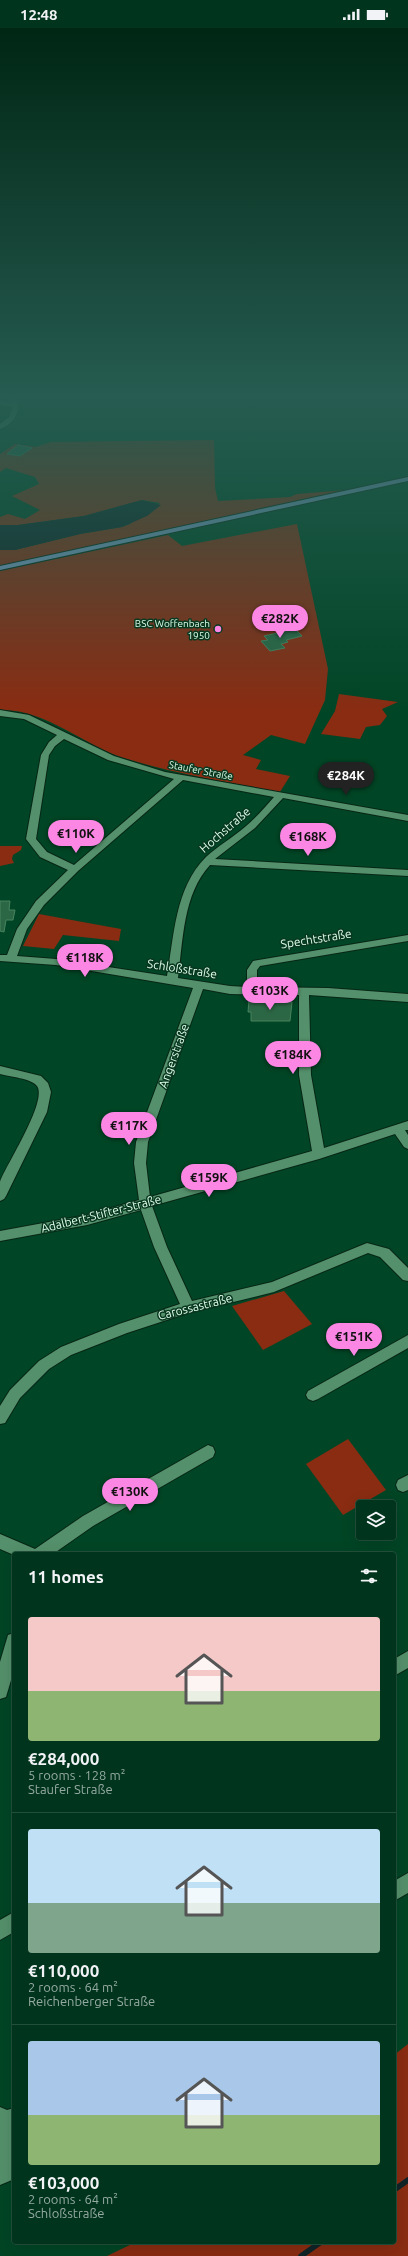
<!DOCTYPE html>
<html lang="en">
<head>
<meta charset="utf-8">
<style>
  body { margin:0; font-family:Ubuntu,sans-serif; background:#0a3c25; color:#f1f3f6; height:100vh; display:flex; flex-direction:column; font-size:15px; white-space:nowrap }
  * { box-sizing:border-box; margin:0 }
  p { font-size:13px; color:#95aaa3 }
  .icon { flex:none; width:22px; height:22px; fill:none; stroke:currentColor; stroke-width:2; stroke-linecap:round; stroke-linejoin:round }
  .map { position:relative; flex:1; overflow:hidden }
  .sheet { position:absolute; left:12px; top:1524px; width:384px; height:692px; display:flex; flex-direction:column; background:#00341c; border-radius:4px; box-shadow:0 4px 16px #0002,0 0 0 1px #224f3b }
  .sheet>* { flex:none }
  .tools { position:absolute; left:356px; top:1472px; display:grid; gap:8px }
  .tools a { display:grid; place-items:center; width:40px; height:40px; border-radius:4px; background:#00341c; box-shadow:0 4px 16px #0002,0 0 0 1px #224f3b; font-size:20px }
  .price { position:absolute; translate:-50% -34px; padding:0 9px; border-radius:14px; background:#fc86e3; color:#111; font-size:13px; line-height:26px; filter:drop-shadow(0 1px 2px #0008) }
  .price::after { content:''; position:absolute; left:50%; top:24px; width:12px; height:9px; margin-left:-6px; background:inherit; clip-path:polygon(0 0,100% 0,50% 100%) }
  .price.active { background:#222; color:#fff }
  ul { padding:0; list-style:none }
  li { display:grid; align-content:center; gap:8px; height:212px; padding:0 16px }
  li+li { border-top:1px solid #224f3b }
  li span { display:grid; place-items:center; height:124px; border-radius:4px; color:#555 }
  li>.icon { margin-inline-start:auto }
  span .icon { width:72px; height:72px; fill:#fffc; stroke-width:1 }
  li b { font-size:17px }
  h2 { display:flex; justify-content:space-between; align-items:center; height:48px; padding:0 16px; font-size:17px }
  .status { display:flex; justify-content:space-between; align-items:center; height:28px; padding:0 20px; background:#00341c; direction:ltr }
  .status svg { height:11px; fill:currentColor }
  .map>svg:first-child { display:block }
  .green { fill:#892c12 }
  .water { fill:#102428 }
  .lines { fill:none; stroke-linecap:round; stroke-linejoin:round }
  .stream { stroke:#102428; stroke-width:5.5 }
  .building { fill:#2c6745; stroke:#48835f }
  .minor-casing { stroke:#072716; stroke-width:2 }
  .primary-casing { stroke:#072716; stroke-width:2 }
  .minor { fill:#54906b; fill-rule:evenodd }
  .primary { fill:#7797bf; fill-rule:evenodd }
  .poi-dot { fill:#fc86e3; stroke:#083820; stroke-width:1.5 }
  .labels { text-anchor:middle; stroke-width:3; stroke-linejoin:round; paint-order:stroke }
  .far-poi-label { font-size:10px; fill:#dffee9; stroke:#083820; text-anchor:end }
  .far-street-label { font-size:10px; fill:#dffee9; stroke:#083820 }
  .street-label { font-size:12px; fill:#dffee9; stroke:#083820 }
</style>
</head>
<body>
<div class="status"><b>12:48</b><svg viewBox="0 0 49 12"><path d="M0 12V9h3v3zM5 12V6h3v6zM10 12V3h3v9zM15 12V0h3v12zM26 1h20v11H26zM47 4h2v5h-2z"/></svg></div>
<div class="map">
<svg width="408" height="2228" viewBox="0 0 408 2228">
  <rect width="100%" height="100%" fill="#004525"/>
  <g class="green">
    <polygon points="214,412 215,460 218,473 290,469 297,466 347,462 0,538 0,522 15,522 80,506 122,499 130,496 160,475 142,472 84,488 18,497 0,497 0,489 8,486 25,491 40,482 12,468 39,456 35,449 6,440 0,444 0,426 15,416 36,419 51,414"/>
    <path d="M297 496 328 641 325 672 305 716 271 707 243 727 261 732 256 741 290 748 280 764C228 754 175 746 124 730 84 717 43 680 0 682V543L168 507 182 518Z"/>
    <polygon points="339,666 398,674 382,681 387,688 380,697 366,699 360,711 321,706 335,683"/>
    <polygon points="0,818 22,818 21,822 13,827 12,831 14,835 0,838"/>
    <polygon points="39,886 121,901 119,913 63,907 54,921 23,918"/>
    <polygon points="284,1263 312,1296 263,1322 232,1278"/>
    <polygon points="348,1411 386,1462 343,1487 306,1436"/>
    <polygon points="408,2016 408,2228 107,2228 136,2214 394,2214 394,2027"/>
  </g>
  <polygon class="water" points="142,472 161,477 147,488 122,499 80,506 15,522 0,522 0,497 18,497 84,488"/>
  <g class="lines">
    <g class="stream">
      <polyline points="394,2162 408,2152"/>
      <polyline points="301,2228 321,2214"/>
    </g>
  </g>
  <g class="building">
    <polygon points="18,417 32,420 20,428 7,426"/>
    <polygon points="295,601 302,608 286,612 288,614 281,616 285,620 270,623 261,613 268,612 264,608"/>
    <polygon points="0,873 10,873 9,882 15,882 13,892 6,892 4,904 0,903"/>
    <polygon points="249,972 292,974 290,993 251,993 251,984 248,984"/>
  </g>
  <g class="lines">
    <g class="minor-casing">
      <g id="minor">
        <path d="M11 370H17C22 383 14 396 0 401V396L9 389 13 379 0 377V373L13 375Z"/>
        <path d="M0 682 29 687 114 728 165 744 408 787V793L283 770 255 800 215 831 408 842V848L210 837C183 866 183 913 178 950L230 958 247 959V942L253 933 408 907V913L260 938 257 942V959L328 960 408 966V974L309 967 311 1047 324 1120 408 1093V1102H405L408 1107V1121L404 1119 395 1106 319 1131 152 1178 167 1219 192 1273 272 1254 367 1215 389 1221 408 1240V1253L403 1252 380 1229 368 1225 274 1264 188 1285 127 1305 71 1327 49 1341 20 1370 5 1395 0 1396V1378L10 1362 39 1333 61 1319 119 1296 180 1276 154 1219 141 1182 87 1197 0 1213V1203L87 1187 139 1172 134 1135 136 1114 193 960 56 937 0 933V927H7L17 901 36 873 68 842 40 829 26 811 41 727 49 714 57 707 24 691 0 688ZM64 711 108 732 174 751 74 837 47 824 36 811 49 727 55 718ZM183 752 274 769C265 779 256 790 245 799 232 810 218 818 206 829 175 860 174 908 167 948L56 931 17 928 27 901 44 877 78 843ZM203 961 230 966 299 967V1047L312 1123 150 1169 146 1135 148 1114Z"/>
        <path d="M0 1038 41 1048 48 1055 51 1064 47 1084 6 1168 4 1171 0 1173C0 1167 0 1160 0 1154 6 1137 48 1073 37 1058 31 1050 10 1049 0 1046Z"/>
        <polygon points="408,1307 408,1320 318,1371 313,1373 308,1371 306,1367 308,1363"/>
        <polygon points="208,1417 213,1419 215,1424 213,1429 93,1498 53,1526 14,1527 0,1521 0,1506 35,1521 83,1488"/>
        <polygon points="408,1447 408,1462 403,1464 398,1462 396,1457 398,1452"/>
        <polygon points="14,1605 14,1642 6,1669 0,1671 0,1634 8,1607"/>
        <polygon points="408,1623 408,1640 394,1648 394,1631"/>
        <polygon points="408,1845 408,1865 394,1873 394,1853"/>
        <polygon points="14,1884 14,1904 0,1912 0,1892"/>
        <polygon points="0,2079 7,2082 14,2080 14,2100 11,2101 14,2148 12,2152 0,2157"/>
      </g>
    </g>
    <g class="primary-casing">
      <polygon id="primary" points="408,449 408,453 0,542 0,538"/>
    </g>
    <use href="#minor" class="minor"/>
    <use href="#primary" class="primary"/>
  </g>
  <linearGradient id="sky" x2="0" y2="1"><stop stop-color="#002614"/><stop offset="0.54" stop-color="#265c51"/><stop offset="1" stop-color="#265c51" stop-opacity="0"/></linearGradient>
  <rect width="408" height="682" fill="url(#sky)"/>
  <circle class="poi-dot" cx="218" cy="601" r="4"/>
  <g class="labels">
    <g class="far-poi-label">
      <text x="210" y="599">BSC Woffenbach<tspan x="210" dy="12">1950</tspan></text>
    </g>
    <g class="far-street-label">
      <text transform="translate(201 742) rotate(11)" y="4">Staufer Straße</text>
    </g>
    <g class="street-label">
      <text transform="translate(225 802) rotate(-41)" y="4">Hochstraße</text>
      <text transform="translate(316 911) rotate(-9)" y="4">Spechtstraße</text>
      <text transform="translate(182 941) rotate(9)" y="4">Schloßstraße</text>
      <text transform="translate(174 1028) rotate(-70)" y="4">Angerstraße</text>
      <text transform="translate(101 1186) rotate(-14)" y="4">Adalbert-Stifter-Straße</text>
      <text transform="translate(195 1279) rotate(-14)" y="4">Carossastraße</text>
    </g>
  </g>
</svg>
<div class="tools">
<a><svg class="icon" aria-label="layers" viewBox="0 0 24 24"><path d="M12 4l9 5-9 5-9-5zM3 14l9 5 9-5"/></svg></a>
</div>
<b class="price" style="left:280px;top:611px">€282K</b>
<b class="price active" style="left:346px;top:768px">€284K</b>
<b class="price" style="left:76px;top:826px">€110K</b>
<b class="price" style="left:308px;top:829px">€168K</b>
<b class="price" style="left:85px;top:950px">€118K</b>
<b class="price" style="left:270px;top:983px">€103K</b>
<b class="price" style="left:293px;top:1047px">€184K</b>
<b class="price" style="left:129px;top:1118px">€117K</b>
<b class="price" style="left:209px;top:1170px">€159K</b>
<b class="price" style="left:354px;top:1329px">€151K</b>
<b class="price" style="left:130px;top:1484px">€130K</b>
<section class="sheet">
<h2>11 homes<svg class="icon" aria-label="filters" viewBox="0 0 24 24"><path d="M4 7h16M4 17h16"/><circle cx="9" cy="7" r="2"/><circle cx="15" cy="17" r="2"/></svg></h2>
<ul>
<li><span style="background:linear-gradient(#f6c9c9 60%,#8fb573 0)"><svg class="icon" aria-label="home" viewBox="0 0 24 24"><path d="M3 11l9-7 9 7M6 9v11h12V9"/></svg></span><div><b>€284,000</b><p>5 rooms · 128 m²</p><p>Staufer Straße</p></div></li>
<li><span style="background:linear-gradient(#bfe0f5 60%,#7fa58c 0)"><svg class="icon" aria-label="home" viewBox="0 0 24 24"><path d="M3 11l9-7 9 7M6 9v11h12V9"/></svg></span><div><b>€110,000</b><p>2 rooms · 64 m²</p><p>Reichenberger Straße</p></div></li>
<li><span style="background:linear-gradient(#a9c7e8 60%,#8fb573 0)"><svg class="icon" aria-label="home" viewBox="0 0 24 24"><path d="M3 11l9-7 9 7M6 9v11h12V9"/></svg></span><div><b>€103,000</b><p>2 rooms · 64 m²</p><p>Schloßstraße</p></div></li>
</ul>
</section>
</div>
</body>
</html>
